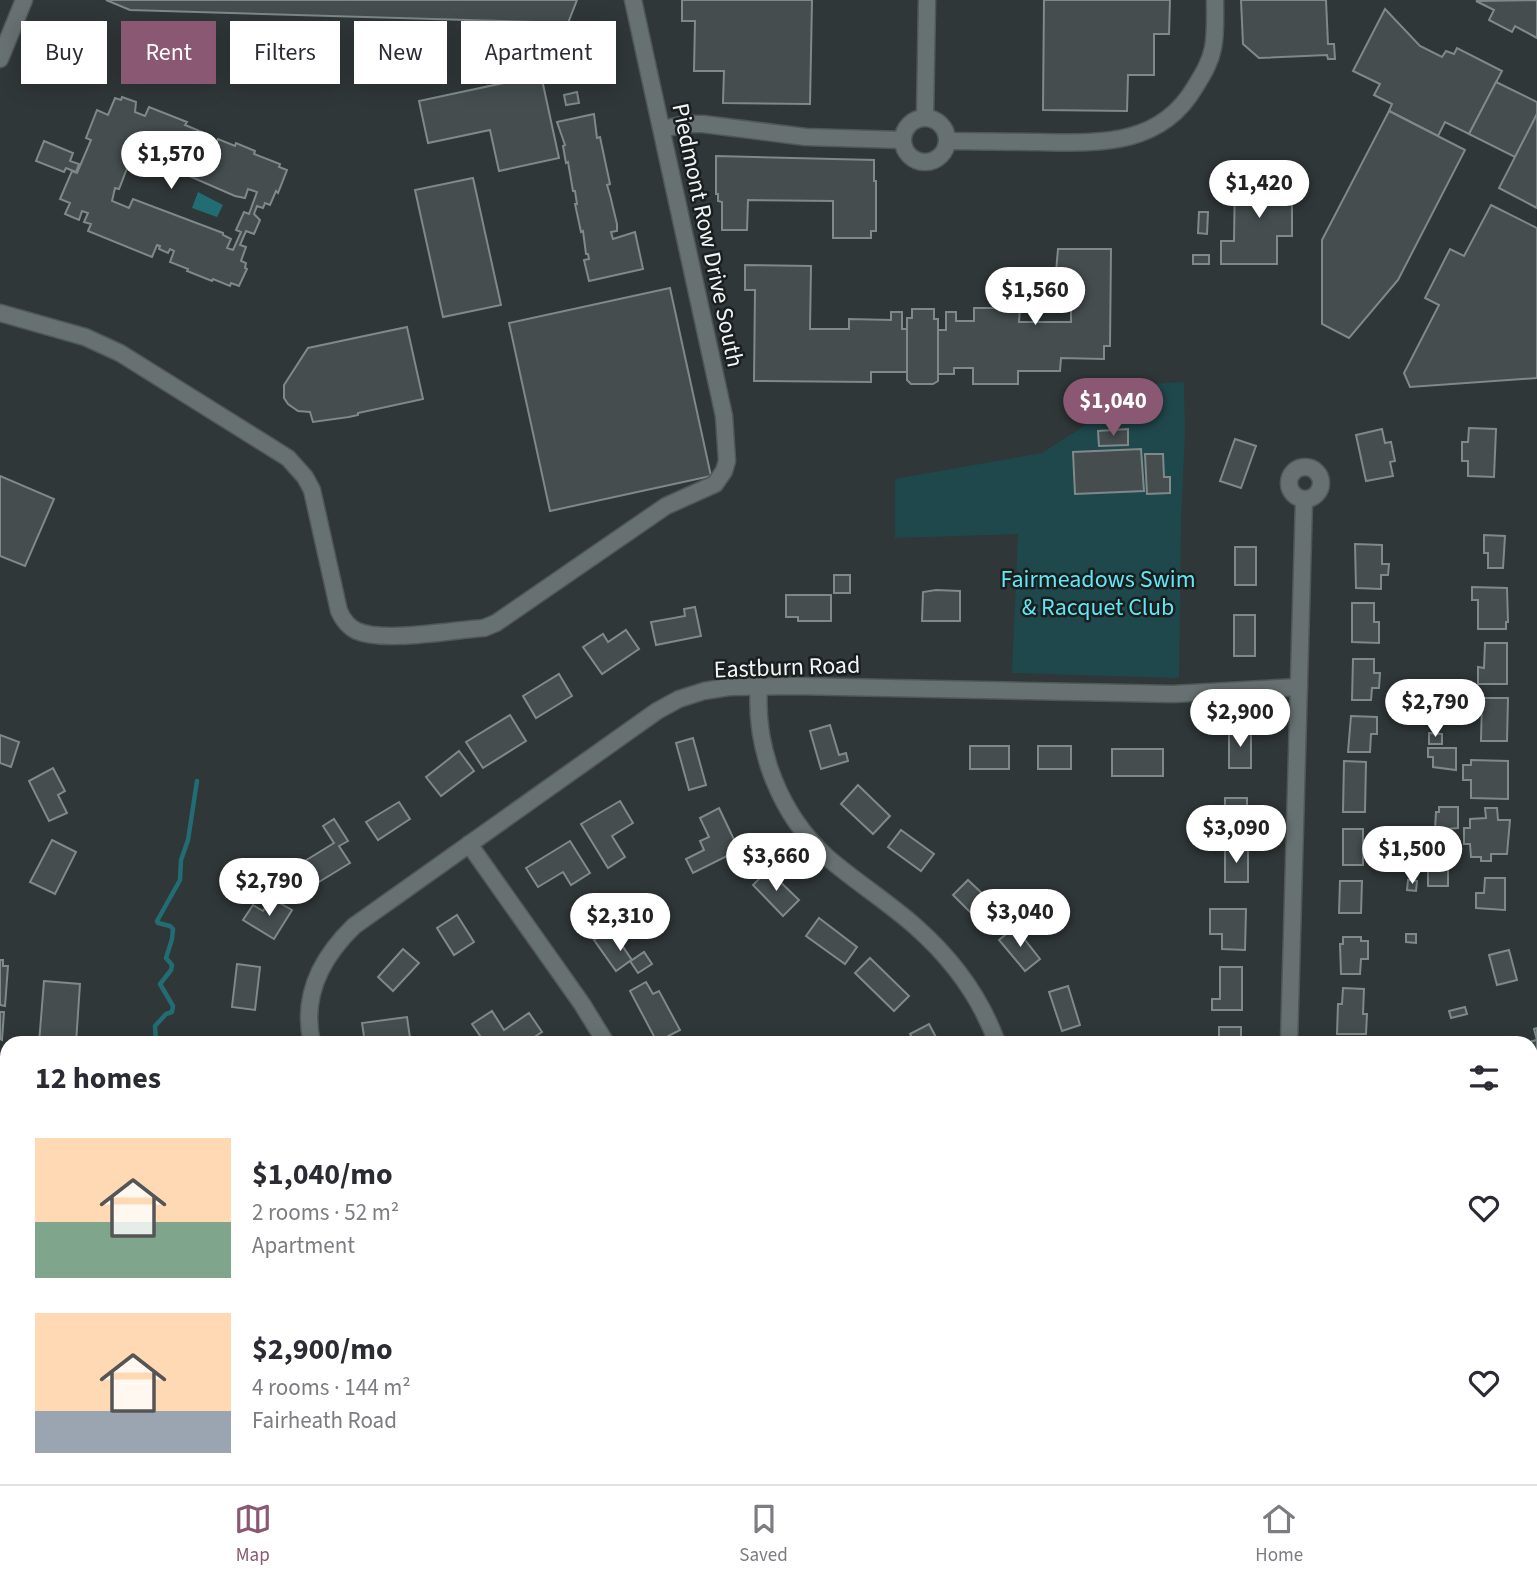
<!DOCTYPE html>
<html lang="en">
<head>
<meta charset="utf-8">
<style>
  body { margin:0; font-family:"Source Sans 3",sans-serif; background:#f2f2f3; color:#2b2b33; height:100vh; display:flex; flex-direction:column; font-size:26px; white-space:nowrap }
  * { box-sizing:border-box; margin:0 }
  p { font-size:23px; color:#7c7c81 }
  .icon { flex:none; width:38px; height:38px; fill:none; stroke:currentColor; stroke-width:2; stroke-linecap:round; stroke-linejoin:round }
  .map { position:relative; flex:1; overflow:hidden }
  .panel { position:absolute; left:0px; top:1036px; width:1538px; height:448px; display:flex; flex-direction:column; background:#fff; border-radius:21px 21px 0 0; box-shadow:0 4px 18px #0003 }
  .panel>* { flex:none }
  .guide { position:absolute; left:21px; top:21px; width:700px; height:63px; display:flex; gap:14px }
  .price { position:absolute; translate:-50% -60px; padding:0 16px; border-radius:24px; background:#fff; color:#222; font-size:23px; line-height:46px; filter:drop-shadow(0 2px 4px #0008) }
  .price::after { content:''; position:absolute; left:50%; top:42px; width:21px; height:16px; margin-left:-10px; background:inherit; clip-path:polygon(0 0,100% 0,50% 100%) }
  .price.selected { background:#8a5872; color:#fff }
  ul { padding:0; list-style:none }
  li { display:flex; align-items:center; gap:21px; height:175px; padding:0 35px }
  li span { display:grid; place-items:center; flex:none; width:196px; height:140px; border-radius:0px; color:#555 }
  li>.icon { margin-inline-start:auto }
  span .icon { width:84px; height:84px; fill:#fffc; stroke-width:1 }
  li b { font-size:30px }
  h2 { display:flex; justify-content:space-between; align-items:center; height:84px; padding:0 35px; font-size:30px }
  .tag { padding:0 24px; border-radius:0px; background:#fff; box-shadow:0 4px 18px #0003; font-size:24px; line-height:63px }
  .tag.selected { background:#8a5872; color:#fff }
  .dock { display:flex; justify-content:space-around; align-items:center; height:98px; border-top:2px solid #e1e1e2; background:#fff; font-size:19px; color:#7c7c81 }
  .dock a { display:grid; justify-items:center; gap:4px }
  .dock .selected { color:#8a5872 }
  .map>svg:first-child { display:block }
  .green { fill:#1f484d }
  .water { fill:#226c73 }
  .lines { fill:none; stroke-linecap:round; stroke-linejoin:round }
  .stream { stroke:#226c73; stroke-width:4.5 }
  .building { fill:#454d4e; stroke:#7f8989; stroke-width:2; fill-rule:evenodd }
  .minor-casing { stroke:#505757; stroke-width:19 }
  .minor { stroke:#687172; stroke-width:16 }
  .labels { text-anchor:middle; stroke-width:5; stroke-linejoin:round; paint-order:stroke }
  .street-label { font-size:24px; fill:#f0f5f5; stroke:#1a1e1e }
  .park-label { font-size:24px; fill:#5ee8f5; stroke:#1a1e1e }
</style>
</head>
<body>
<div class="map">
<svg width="1537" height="1484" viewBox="0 0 1537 1484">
  <rect width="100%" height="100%" fill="#303738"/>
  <polygon class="green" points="1184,382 1185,435 1181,517 1179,678 1012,673 1018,534 895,538 895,479 1042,453 1150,384"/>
  <polygon class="water" points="198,192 223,205 217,217 192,208"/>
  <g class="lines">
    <polyline class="stream" points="156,1043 155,1026 166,1014 172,1012 173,1006 160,984 171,970 172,965 166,958 172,939 173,929 170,926 158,923 157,921 180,880 181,860 188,840 197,781"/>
  </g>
  <g class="building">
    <polygon points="106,0 577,0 568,23 130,10"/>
    <polygon points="682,0 812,0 810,104 723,103 724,71 694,71 695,21 682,21"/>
    <polygon points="1044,0 1170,0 1169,34 1154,34 1154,75 1128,75 1127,111 1043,110"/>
    <polygon points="1241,0 1326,0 1328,44 1334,44 1335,59 1328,59 1327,55 1259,58 1243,44"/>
    <polygon points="1537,0 1537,38 1515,26 1512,32 1489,20 1494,10 1476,1"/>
    <polygon points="1385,9 1420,46 1442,57 1446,51 1454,54 1457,48 1502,71 1469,134 1445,122 1438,136 1389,111 1392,104 1374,95 1380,84 1353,71"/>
    <polygon points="541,75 559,158 499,171 490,130 428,143 419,101"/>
    <polygon points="1496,82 1537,102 1537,114 1515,157 1469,134"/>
    <polygon points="577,92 579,103 566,105 564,95"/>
    <path d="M122 97 136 102 135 112 145 116 149 107 187 122 185 125 202 132 197 144 201 145 202 142 211 146 210 149 213 150 218 139 235 146 236 143 255 151 254 154 280 164 279 167 287 170 278 193 276 191 270 205 265 203 263 208 257 206 254 214 260 220 254 234 246 231 240 245 246 247 241 261 246 263 245 268 247 269 239 286 231 283 230 286 213 279 212 281 187 271 188 269 170 262 174 251 170 249 168 253 159 249 160 246 157 245 152 257 88 231 91 224 84 222 88 213 82 211 79 220 65 214 70 203 60 199 72 171 77 173 91 140 86 138 97 110 108 115 115 98 121 100ZM139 135 148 138 145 146 154 150 150 159 235 196 245 198 248 189 257 192 249 214 244 212 236 230 241 232 233 250 227 248 231 239 223 235V233L133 199 129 208 112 201 115 188 119 189 131 158 128 156Z"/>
    <polygon points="1389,111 1465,150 1398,280 1349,338 1322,324 1322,240"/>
    <polygon points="594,114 597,138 600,137 610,184 607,185 610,195 617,224 617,231 611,232 613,239 635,232 643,269 589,281 584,260 589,259 588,254 586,254 583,231 581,232 575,204 577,204 575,191 573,191 568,162 566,163 563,146 565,145 557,122"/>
    <polygon points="1537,114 1537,208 1499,188"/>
    <polygon points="44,141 73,153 70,161 79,164 76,172 66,168 64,172 36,161"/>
    <polygon points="716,156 874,160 874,181 876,181 876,231 871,231 871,238 833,238 833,201 748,200 747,230 722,230 722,202 718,201 718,194 716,194"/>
    <polygon points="1235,177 1292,177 1292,236 1277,236 1277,264 1221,264 1221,241 1234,241"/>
    <polygon points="473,178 501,305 443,317 415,190"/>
    <polygon points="1491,205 1537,228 1537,378 1410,387 1404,373 1439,305 1425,298 1450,249 1464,256"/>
    <polygon points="1199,212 1208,212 1207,234 1198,233"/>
    <polygon points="1058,249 1111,249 1110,346 1104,346 1104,359 1061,358 1060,371 1018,371 1018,384 973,384 973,368 954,368 954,374 938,374 938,330 946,330 946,312 956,312 956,321 974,321 974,308 1020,308 1019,322 1071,322 1071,295 1054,295"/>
    <rect x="1193" y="255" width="16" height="9"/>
    <polygon points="745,265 811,266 810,329 849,329 849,319 891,320 891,312 902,312 902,329 907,329 907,372 871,372 871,382 754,381 755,290 745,290"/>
    <polygon points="670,288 711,476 550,511 509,323"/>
    <polygon points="912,309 934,309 934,319 938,319 938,381 933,384 911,384 907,380 907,318 912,318"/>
    <polygon points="407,327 423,399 358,413 358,415 349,417 313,422 310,412 298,411 288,404 284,398 284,385 308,348"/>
    <polygon points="1469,428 1496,429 1494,477 1468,476 1468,461 1462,461 1462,442 1468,442"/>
    <polygon points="1128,429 1128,445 1099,446 1098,431"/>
    <polygon points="1382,429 1385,443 1391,442 1395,461 1390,462 1393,476 1366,481 1356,435"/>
    <polygon points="1235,439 1256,446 1241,488 1220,481"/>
    <polygon points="1141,449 1144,491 1075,494 1073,452"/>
    <polygon points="1145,454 1163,454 1164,477 1170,477 1170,493 1147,494"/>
    <polygon points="0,476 54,499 25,566 0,556"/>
    <polygon points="1484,535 1505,536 1503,568 1488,568 1488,553 1484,553"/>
    <polygon points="1355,544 1382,545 1382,564 1389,564 1388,575 1381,575 1381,589 1356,588"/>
    <rect x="1235" y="547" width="21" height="38"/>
    <rect x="834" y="575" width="16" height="18"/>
    <polygon points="1472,587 1507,588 1508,622 1506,622 1506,629 1478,629 1478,600 1472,600"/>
    <polygon points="936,590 960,591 960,621 922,621 923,592"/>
    <polygon points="786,595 831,595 831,621 798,621 798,617 786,617"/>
    <polygon points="1352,603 1374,603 1374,622 1379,622 1379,643 1352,642"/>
    <polygon points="695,607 701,636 656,645 651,622 685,616 684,609"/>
    <rect x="1234" y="615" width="21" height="41"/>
    <polygon points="626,630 639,649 602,674 583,647 603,634 608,642"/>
    <polygon points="1485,643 1507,643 1507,684 1478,684 1478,667 1484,668"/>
    <polygon points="1353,659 1374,659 1374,673 1380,673 1379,688 1372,688 1371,700 1352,700"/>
    <polygon points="559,674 572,696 536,718 523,696"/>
    <polygon points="1482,698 1508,698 1507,741 1481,741"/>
    <polygon points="510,715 526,741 483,768 466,742"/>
    <polygon points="1351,716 1377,717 1377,734 1371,734 1370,752 1348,752"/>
    <polygon points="830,725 839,755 846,753 848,761 821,769 810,731"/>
    <rect x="1229" y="731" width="22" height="37"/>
    <polygon points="1429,733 1442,734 1442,744 1429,744"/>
    <polygon points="0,735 19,742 11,767 0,763"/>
    <polygon points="693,738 706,785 689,790 676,743"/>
    <rect x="970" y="746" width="39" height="23"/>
    <rect x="1038" y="746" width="33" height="23"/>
    <polygon points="1428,748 1456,748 1456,770 1433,767 1433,757 1428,757"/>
    <rect x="1112" y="749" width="51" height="27"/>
    <polygon points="459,751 474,771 441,796 426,777"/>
    <polygon points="1471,760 1508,761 1508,799 1471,798 1471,780 1463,780 1463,765 1471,765"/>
    <polygon points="1344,761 1366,762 1365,812 1343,812"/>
    <polygon points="53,768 65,791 58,795 67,813 49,821 29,781"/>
    <polygon points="858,785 890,816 873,834 841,804"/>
    <rect x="1225" y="798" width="22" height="35"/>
    <polygon points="620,801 633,823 612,836 625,857 608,868 581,824"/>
    <polygon points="399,802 410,819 378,840 366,822"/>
    <polygon points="1439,807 1458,807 1458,828 1435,830 1436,812 1439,812"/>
    <polygon points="719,808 739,850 693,873 686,859 704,850 700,841 709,837 700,818"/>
    <polygon points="1485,808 1497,808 1498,820 1510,820 1507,854 1491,854 1491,861 1481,861 1481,857 1471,857 1470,844 1464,844 1464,828 1470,828 1470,819 1486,818"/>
    <polygon points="334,819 348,841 339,846 350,863 314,885 300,864 334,843 323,826"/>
    <rect x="1343" y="829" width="20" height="36"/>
    <polygon points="901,830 934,854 921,871 888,847"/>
    <polygon points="52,840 76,852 55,894 30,882"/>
    <polygon points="570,841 590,873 571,885 563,872 538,887 526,868"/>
    <rect x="1225" y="848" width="23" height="34"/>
    <rect x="1428" y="867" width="20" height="19"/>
    <polygon points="768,870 799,900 783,916 753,885"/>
    <polygon points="1485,878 1505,878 1505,910 1476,908 1476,893 1484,893"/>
    <polygon points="968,880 985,896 989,892 1004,907 985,927 953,895"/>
    <polygon points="1408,880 1417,881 1416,891 1407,890"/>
    <polygon points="1340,881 1362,881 1361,913 1339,913"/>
    <polygon points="271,898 292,910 274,939 243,920 253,905 263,911"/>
    <polygon points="1210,909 1246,909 1245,950 1222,949 1222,934 1210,934"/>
    <polygon points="457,915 474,942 454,955 437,928"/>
    <polygon points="819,918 857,947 845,964 806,936"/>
    <polygon points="1015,927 1040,959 1025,971 999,940"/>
    <polygon points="611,929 632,960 644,952 652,964 638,973 630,961 616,971 594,940"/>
    <polygon points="1406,934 1416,934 1416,943 1406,942"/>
    <polygon points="1343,937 1361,937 1361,941 1368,941 1368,959 1361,959 1360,974 1341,974 1340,944 1343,944"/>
    <polygon points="403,949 419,963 393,991 378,977"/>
    <polygon points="1509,950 1517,980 1497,985 1489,955"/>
    <polygon points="870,958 909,996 894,1011 855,973"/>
    <polygon points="0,960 3,960 3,966 8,966 5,1006 0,1005"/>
    <polygon points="237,964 260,967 255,1010 232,1007"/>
    <polygon points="1220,967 1242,967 1242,1010 1212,1010 1212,999 1220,999"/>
    <polygon points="44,981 80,984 76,1043 39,1043"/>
    <polygon points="646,982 653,994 659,991 680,1030 657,1042 630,991"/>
    <polygon points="1068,986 1080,1025 1062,1031 1049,992"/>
    <polygon points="1343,988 1364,989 1363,1014 1367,1014 1366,1034 1337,1034 1338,1004 1342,1004"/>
    <polygon points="1465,1007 1467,1014 1451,1018 1449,1011"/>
    <polygon points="492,1011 504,1030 529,1013 542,1032 525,1043 485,1043 472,1024"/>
    <polygon points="0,1012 4,1012 2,1040 0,1039"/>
    <polygon points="407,1017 410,1038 387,1041 388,1043 365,1043 362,1023"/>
    <polygon points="929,1024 939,1043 915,1043 910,1034"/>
    <rect x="1219" y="1027" width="22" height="16"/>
    <polygon points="1537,1028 1537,1061 1531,1063 1531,1043 1524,1043 1537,1040 1534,1029"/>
    <polygon points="1537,1287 1537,1319 1536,1320 1534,1310 1531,1310 1531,1288"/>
    <polygon points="3,1297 7,1308 7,1331 0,1334 0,1298"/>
    <polygon points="50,1477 53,1477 55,1484 34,1484"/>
    <polygon points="473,1477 505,1477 506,1484 474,1484"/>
    <polygon points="774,1477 823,1477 824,1484 775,1484"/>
    <polygon points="944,1477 977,1477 945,1483"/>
    <polygon points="1110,1477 1111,1484 1090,1484 1089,1478"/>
    <polygon points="1247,1477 1276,1477 1271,1484 1258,1484"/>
    <polygon points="1297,1477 1356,1477 1353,1484 1298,1484 1295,1483"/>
    <polygon points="1438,1477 1473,1477 1473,1484 1437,1484"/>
  </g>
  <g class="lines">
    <g class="minor-casing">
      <g id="minor">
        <polyline points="0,59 24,0"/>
        <polyline points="925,117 927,0"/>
        <circle cx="925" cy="140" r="22"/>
        <polyline points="662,129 686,124 703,124 806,137 902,140"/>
        <path d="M947 141C977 141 1008 142 1038 142 1098 143 1160 147 1195 87 1203 74 1210 63 1213 48 1216 33 1215 16 1215 0"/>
        <path d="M0 313 85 337 120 353 288 458 305 477 312 490 339 611C343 620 348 627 357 631 385 643 452 630 484 628L496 623 666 506 715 484 724 471 727 461 724 416 633 0"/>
        <circle cx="1305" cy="483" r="16"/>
        <path d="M759 686C754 750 781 816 828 858 856 882 888 902 916 927 951 958 981 998 997 1043"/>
        <polyline points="469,844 582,1004 606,1043"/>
        <path d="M312 1043C301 996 322 957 354 926L657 711 679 699 704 691 729 687 795 686 1173 694 1299 687"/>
        <polyline points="1289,1043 1304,500"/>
        <polyline points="1531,1112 1537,1110"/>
        <polyline points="1,1193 5,1121 7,1113"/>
        <polyline points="1531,1357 1537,1355"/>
        <polyline points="110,1477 112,1484"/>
        <polyline points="420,1477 422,1484"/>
        <polyline points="727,1477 728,1484"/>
        <polyline points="1035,1477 1036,1484"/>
        <polyline points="266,1484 294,1477"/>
        <polyline points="1382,1484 1384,1477"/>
      </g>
    </g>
    <use href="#minor" class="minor"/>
  </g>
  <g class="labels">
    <g class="street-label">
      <text transform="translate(708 235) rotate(78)" y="8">Piedmont Row Drive South</text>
      <text transform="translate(787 667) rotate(-2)" y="8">Eastburn Road</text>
    </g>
    <g class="park-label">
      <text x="1098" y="587">Fairmeadows Swim<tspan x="1098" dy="28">&amp; Racquet Club</tspan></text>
    </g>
  </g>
</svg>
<b class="price" style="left:171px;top:191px">$1,570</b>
<b class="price" style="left:1259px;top:220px">$1,420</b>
<b class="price" style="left:1035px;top:327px">$1,560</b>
<b class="price selected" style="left:1113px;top:438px">$1,040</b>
<b class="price" style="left:1435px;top:739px">$2,790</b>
<b class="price" style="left:1240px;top:749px">$2,900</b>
<b class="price" style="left:1236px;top:865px">$3,090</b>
<b class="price" style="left:1412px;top:886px">$1,500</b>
<b class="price" style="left:776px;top:893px">$3,660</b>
<b class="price" style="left:269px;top:918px">$2,790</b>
<b class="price" style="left:1020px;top:949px">$3,040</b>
<b class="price" style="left:620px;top:953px">$2,310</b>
<div class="guide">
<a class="tag">Buy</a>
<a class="tag selected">Rent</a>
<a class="tag">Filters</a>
<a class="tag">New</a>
<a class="tag">Apartment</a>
</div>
<section class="panel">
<h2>12 homes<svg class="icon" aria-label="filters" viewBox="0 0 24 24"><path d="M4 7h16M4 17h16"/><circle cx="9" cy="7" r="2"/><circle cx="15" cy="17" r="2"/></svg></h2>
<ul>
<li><span style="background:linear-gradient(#ffd9b3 60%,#7fa58c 0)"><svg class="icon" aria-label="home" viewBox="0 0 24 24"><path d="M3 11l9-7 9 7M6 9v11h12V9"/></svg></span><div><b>$1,040/mo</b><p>2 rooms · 52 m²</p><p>Apartment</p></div><svg class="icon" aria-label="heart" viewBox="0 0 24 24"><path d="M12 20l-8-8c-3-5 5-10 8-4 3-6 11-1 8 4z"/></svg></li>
<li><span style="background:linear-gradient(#ffd9b3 70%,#9aa5b1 0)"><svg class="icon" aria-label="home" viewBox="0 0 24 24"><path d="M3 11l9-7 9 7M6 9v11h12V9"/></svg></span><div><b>$2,900/mo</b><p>4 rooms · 144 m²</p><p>Fairheath Road</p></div><svg class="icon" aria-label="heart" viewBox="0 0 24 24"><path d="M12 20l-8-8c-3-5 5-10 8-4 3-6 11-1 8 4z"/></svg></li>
</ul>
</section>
</div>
<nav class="dock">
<a class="selected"><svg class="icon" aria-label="map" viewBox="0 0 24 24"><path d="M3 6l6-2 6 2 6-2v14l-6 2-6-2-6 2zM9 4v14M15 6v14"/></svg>Map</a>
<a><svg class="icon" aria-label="saved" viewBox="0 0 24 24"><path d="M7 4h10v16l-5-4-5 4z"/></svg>Saved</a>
<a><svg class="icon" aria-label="home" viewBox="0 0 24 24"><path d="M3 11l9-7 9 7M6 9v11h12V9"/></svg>Home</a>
</nav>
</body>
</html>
